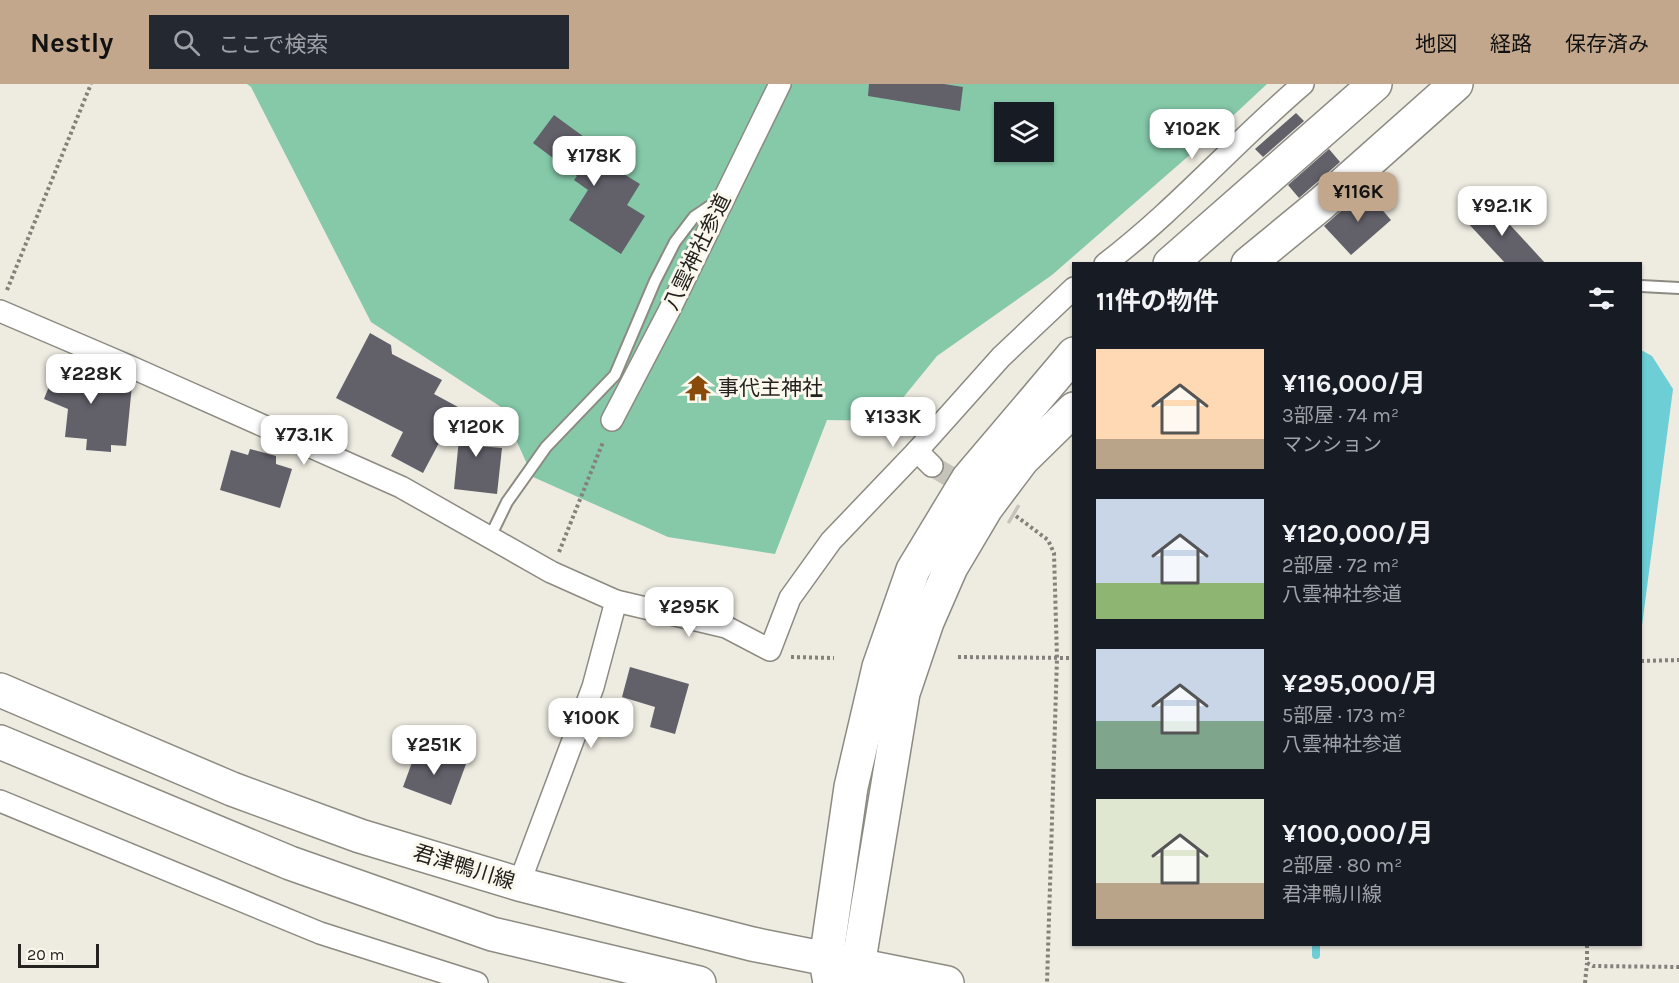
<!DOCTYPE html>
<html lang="ja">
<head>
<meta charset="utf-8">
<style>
  body { margin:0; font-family:Karla,"Noto Sans JP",sans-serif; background:#242831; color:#f1f3f6; height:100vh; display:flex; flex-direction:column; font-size:22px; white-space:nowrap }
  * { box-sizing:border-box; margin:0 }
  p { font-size:20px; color:#9ea1a6 }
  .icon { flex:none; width:33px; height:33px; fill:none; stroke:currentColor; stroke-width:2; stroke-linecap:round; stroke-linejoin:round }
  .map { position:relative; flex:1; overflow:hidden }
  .panel { position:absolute; left:1072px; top:178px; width:570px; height:684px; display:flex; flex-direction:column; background:#171b24; border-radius:0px; box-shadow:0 2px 4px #0004 }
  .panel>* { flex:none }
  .buttons { position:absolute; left:994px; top:18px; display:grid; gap:12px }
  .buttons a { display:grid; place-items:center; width:60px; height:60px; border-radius:0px; background:#171b24; box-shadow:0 2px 4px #0004; font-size:30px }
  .scale { position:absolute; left:18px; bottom:15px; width:81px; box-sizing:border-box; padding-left:6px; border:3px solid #24231f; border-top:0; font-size:16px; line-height:21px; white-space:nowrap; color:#24231f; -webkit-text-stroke:4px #fbf8ee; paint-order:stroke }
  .price { position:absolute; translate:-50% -51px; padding:0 14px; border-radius:12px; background:#fff; color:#222; font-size:20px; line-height:39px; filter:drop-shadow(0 2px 3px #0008) }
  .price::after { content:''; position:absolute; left:50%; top:36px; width:18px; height:14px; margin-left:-9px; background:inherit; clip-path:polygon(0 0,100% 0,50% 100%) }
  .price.active { background:#c2a78c; color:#111 }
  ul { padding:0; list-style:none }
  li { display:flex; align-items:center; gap:18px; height:150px; padding:0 24px }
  li span { display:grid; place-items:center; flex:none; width:168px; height:120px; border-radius:0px; color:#555 }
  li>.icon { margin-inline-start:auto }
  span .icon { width:72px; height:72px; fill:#fffc; stroke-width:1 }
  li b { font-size:26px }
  h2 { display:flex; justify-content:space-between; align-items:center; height:72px; padding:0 24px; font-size:26px }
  header { display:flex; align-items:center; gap:36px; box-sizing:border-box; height:84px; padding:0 30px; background:#c2a78c; color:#111 }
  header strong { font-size:28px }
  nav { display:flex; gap:33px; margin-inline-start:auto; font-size:21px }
  .search { width:420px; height:54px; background:#242831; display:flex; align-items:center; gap:15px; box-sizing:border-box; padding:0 21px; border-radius:0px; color:#9ea1a6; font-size:22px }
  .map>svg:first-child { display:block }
  .green { fill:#85c9a9; fill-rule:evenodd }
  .water { fill:#6dced5 }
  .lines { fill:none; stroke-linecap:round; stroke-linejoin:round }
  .stream { stroke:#6dced5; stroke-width:8 }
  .building { fill:#626069 }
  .minor-tunnel { stroke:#c6c3ba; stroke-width:21; stroke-dasharray:21 10; stroke-linecap:butt }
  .service-casing { stroke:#8c8a81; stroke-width:14 }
  .minor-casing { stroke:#8c8a81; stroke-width:24 }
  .primary-casing { stroke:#8c8a81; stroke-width:36 }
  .motorway-casing { stroke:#8c8a81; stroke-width:36 }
  .path { stroke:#83817a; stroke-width:4; stroke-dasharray:3 3; stroke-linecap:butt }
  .service { stroke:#fff; stroke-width:10 }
  .minor { stroke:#fff; stroke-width:21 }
  .primary { stroke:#fff; stroke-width:33 }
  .motorway { stroke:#fff; stroke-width:33 }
  .labels { text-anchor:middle; stroke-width:6; stroke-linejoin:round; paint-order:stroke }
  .street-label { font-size:21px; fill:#24231f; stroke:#fbf8ee }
  .poi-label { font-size:21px; fill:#24231f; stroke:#fbf8ee; text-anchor:start }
</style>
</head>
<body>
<header>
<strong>Nestly</strong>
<div class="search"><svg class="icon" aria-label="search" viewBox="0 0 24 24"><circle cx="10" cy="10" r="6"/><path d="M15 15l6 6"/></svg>ここで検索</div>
<nav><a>地図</a><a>経路</a><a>保存済み</a></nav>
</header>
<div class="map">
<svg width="1679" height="899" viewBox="0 0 1679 899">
  <rect width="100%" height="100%" fill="#eeebe1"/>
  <path class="green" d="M247 0H1267L1208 55 1052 191 937 272 884 337 827 336 775 470 668 453 533 393 501 323 371 238 251 3ZM1005 28H1044V68H1005Z"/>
  <polygon class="water" points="1641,266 1652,272 1673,305 1641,549"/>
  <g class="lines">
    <polyline class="stream" points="1316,871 1316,861"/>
  </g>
  <g class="building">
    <polygon points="869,0 944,0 963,3 960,27 868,12"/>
    <polygon points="1296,29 1304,37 1263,73 1255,65"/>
    <polygon points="554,31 591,58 585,66 640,100 627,121 645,132 621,170 569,136 588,106 574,96 577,92 533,59"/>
    <polygon points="1329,65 1340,78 1299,114 1288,101"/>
    <polygon points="1365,106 1391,136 1351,171 1324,142"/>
    <polygon points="1488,117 1546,180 1506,180 1466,137"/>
    <polygon points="370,249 391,261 392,270 442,296 434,310 458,323 423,389 391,372 403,348 336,314"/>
    <polygon points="62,270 94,283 88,297 132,301 126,362 111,361 111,368 86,366 87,355 65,353 68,325 44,315"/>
    <polygon points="462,325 482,327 479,362 502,364 497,410 454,405"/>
    <polygon points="250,365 276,372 276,380 292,385 280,424 220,406 231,366 248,371"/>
    <polygon points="630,583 689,600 675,650 650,643 655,623 622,613"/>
    <polygon points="418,662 466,680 451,721 403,703"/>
  </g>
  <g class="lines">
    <polyline class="minor-tunnel" points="932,382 1015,431"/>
    <g class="service-casing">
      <g id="service">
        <polyline points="1641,202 1679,204"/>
        <polyline points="490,453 507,418 546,363 615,291 655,197 675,158 694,133 719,116"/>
      </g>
    </g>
    <g class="minor-casing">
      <g id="minor">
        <path d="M1105 180C1176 126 1235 58 1303 0"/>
        <polyline points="0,227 131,283 401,403 551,488 616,517 726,543 770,566 790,514 831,457 917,367 1001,273 1074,204"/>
        <polyline points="612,336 669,227 780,0"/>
        <polyline points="917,367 932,382"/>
        <polyline points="0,717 320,849 477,899"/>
        <polyline points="519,800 593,603 616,517"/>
      </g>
    </g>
    <g class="primary-casing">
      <g id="primary">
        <polyline points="0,606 232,705 360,752 519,800 752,860 947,899"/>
        <polyline points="0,658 290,779 492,850 699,899"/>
      </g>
    </g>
    <g class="motorway-casing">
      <g id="motorway">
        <polyline points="1170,180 1375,0"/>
        <polyline points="1248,180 1321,120 1456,0"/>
        <polyline points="830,899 826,876 851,703 879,583 913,486 968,395 1074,270"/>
        <polyline points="850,899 858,882 903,609 927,538 951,483 986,424 1022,376 1074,325"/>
      </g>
    </g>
    <g class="path">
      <polyline points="7,206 91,0"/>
      <polyline points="1016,432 1048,456 1054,469 1057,574 1047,899"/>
      <polyline points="559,468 603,358"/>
      <polyline points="791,573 834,574"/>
      <polyline points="958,573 1074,574"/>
      <polyline points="1641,577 1679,576"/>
      <polyline points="1587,861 1587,879 1593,882 1679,883"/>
      <polyline points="1585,899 1587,879"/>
    </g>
    <use href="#service" class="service"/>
    <use href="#minor" class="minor"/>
    <use href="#primary" class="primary"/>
    <use href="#motorway" class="motorway"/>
  </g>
  <defs>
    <g id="temple-bare" transform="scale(2.07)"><path d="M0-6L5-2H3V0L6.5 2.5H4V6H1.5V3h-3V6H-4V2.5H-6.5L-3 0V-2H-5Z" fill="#884b0a" stroke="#fbf8ee" stroke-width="2.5" paint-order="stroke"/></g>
  </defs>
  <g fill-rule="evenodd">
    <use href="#temple-bare" x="698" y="304"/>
  </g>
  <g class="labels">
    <g class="street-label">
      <text transform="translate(697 168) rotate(-64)" y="7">八雲神社参道</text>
      <text transform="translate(464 783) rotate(17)" y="7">君津鴨川線</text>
    </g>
    <g class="poi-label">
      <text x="718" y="311">事代主神社</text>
    </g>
  </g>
</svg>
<div class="buttons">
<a><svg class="icon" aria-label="layers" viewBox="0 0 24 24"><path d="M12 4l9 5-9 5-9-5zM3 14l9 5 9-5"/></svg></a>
</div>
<div class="scale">20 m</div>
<b class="price" style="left:1192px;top:76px">¥102K</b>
<b class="price" style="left:594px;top:103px">¥178K</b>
<b class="price active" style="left:1358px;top:139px">¥116K</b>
<b class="price" style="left:1502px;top:153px">¥92.1K</b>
<b class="price" style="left:91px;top:321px">¥228K</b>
<b class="price" style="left:893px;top:364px">¥133K</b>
<b class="price" style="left:476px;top:374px">¥120K</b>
<b class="price" style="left:304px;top:382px">¥73.1K</b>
<b class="price" style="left:689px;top:554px">¥295K</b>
<b class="price" style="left:591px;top:665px">¥100K</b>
<b class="price" style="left:434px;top:692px">¥251K</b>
<section class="panel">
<h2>11件の物件<svg class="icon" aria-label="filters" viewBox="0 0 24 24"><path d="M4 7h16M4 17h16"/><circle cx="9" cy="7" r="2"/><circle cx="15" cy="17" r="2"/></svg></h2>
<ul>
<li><span style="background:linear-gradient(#ffd9b3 75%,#b9a48a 0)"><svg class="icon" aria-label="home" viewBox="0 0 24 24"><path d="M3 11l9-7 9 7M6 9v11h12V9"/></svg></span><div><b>¥116,000/月</b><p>3部屋 · 74 m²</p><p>マンション</p></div></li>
<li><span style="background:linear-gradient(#c9d6e8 70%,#8fb573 0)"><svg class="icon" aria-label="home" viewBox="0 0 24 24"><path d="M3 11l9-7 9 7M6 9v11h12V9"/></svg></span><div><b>¥120,000/月</b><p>2部屋 · 72 m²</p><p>八雲神社参道</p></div></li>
<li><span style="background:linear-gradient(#c9d6e8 60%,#7fa58c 0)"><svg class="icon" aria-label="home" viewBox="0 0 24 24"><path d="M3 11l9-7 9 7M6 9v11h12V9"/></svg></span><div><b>¥295,000/月</b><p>5部屋 · 173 m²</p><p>八雲神社参道</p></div></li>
<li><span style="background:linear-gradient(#dfe7d0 70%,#b9a48a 0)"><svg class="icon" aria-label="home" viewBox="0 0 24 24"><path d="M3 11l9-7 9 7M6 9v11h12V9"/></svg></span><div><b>¥100,000/月</b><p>2部屋 · 80 m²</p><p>君津鴨川線</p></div></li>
</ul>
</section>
</div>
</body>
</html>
